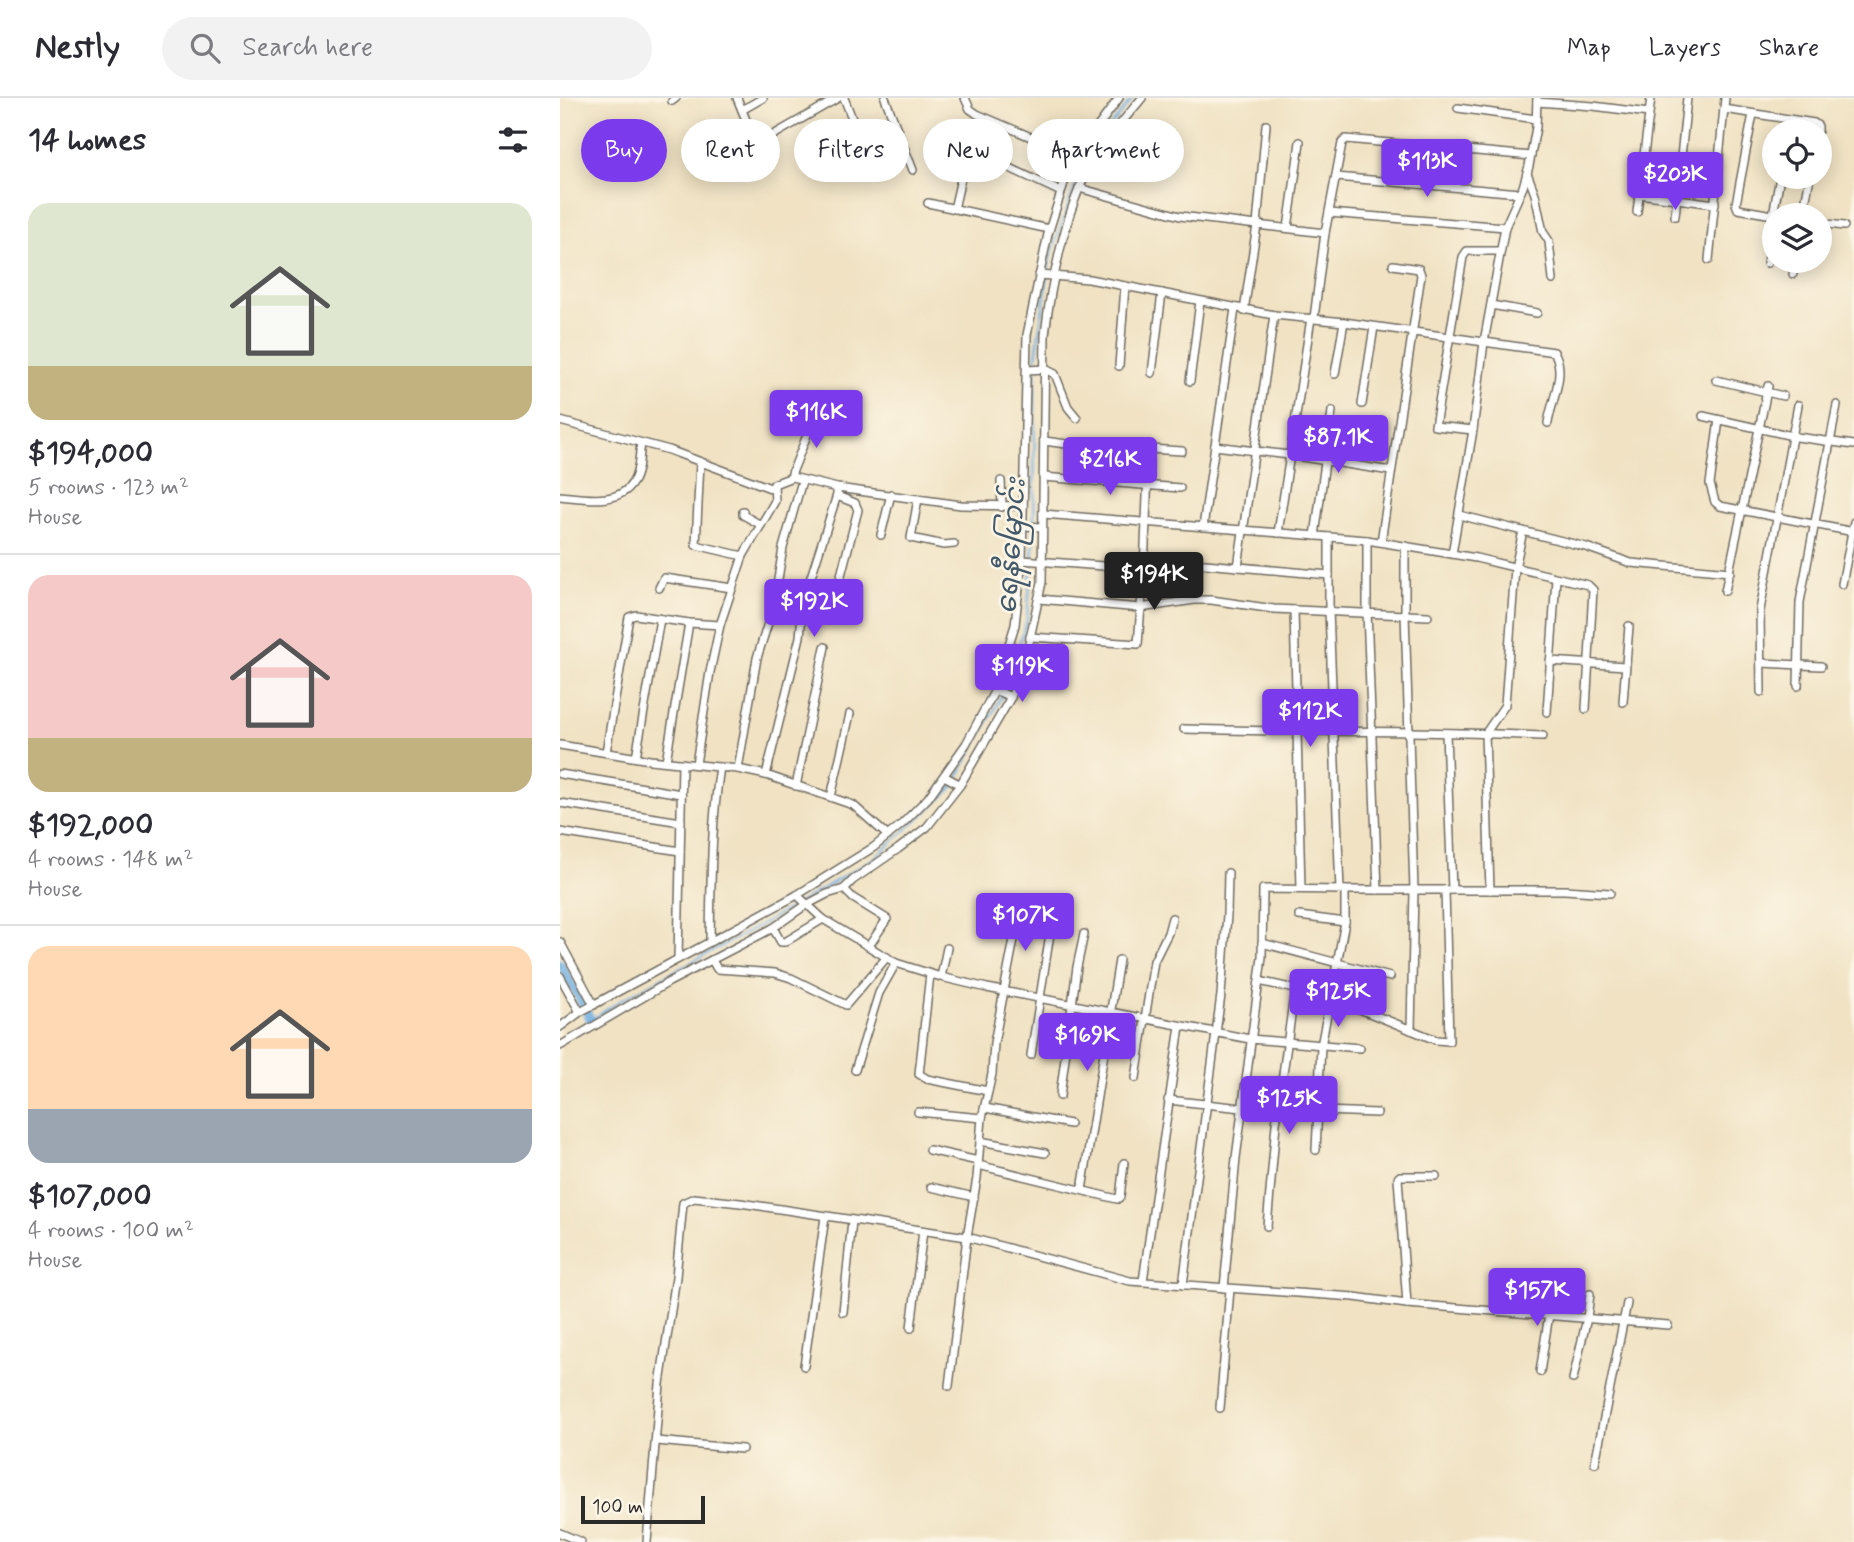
<!DOCTYPE html>
<html lang="en">
<head>
<meta charset="utf-8">
<style>
  body { margin:0; font-family:Mynerve,"Noto Sans Myanmar",sans-serif; background:#f2f2f3; color:#2b2b33; height:100vh; display:flex; flex-direction:column; font-size:26px; white-space:nowrap }
  * { box-sizing:border-box; margin:0 }
  p { font-size:23px; color:#7c7c81 }
  .icon { flex:none; width:38px; height:38px; fill:none; stroke:currentColor; stroke-width:2; stroke-linecap:round; stroke-linejoin:round }
  .map { position:relative; flex:1; overflow:hidden }
  .side { display:flex; flex-direction:column; background:#fff; width:560px }
  .side>* { flex:none }
  .hud { position:absolute; left:21px; top:21px; width:665px; height:63px; display:flex; gap:14px }
  .controls { position:absolute; left:1202px; top:21px; display:grid; gap:14px }
  .controls a { display:grid; place-items:center; width:70px; height:70px; border-radius:50%; background:#fff; box-shadow:0 4px 18px #0003; font-size:35px }
  .scale { position:absolute; left:21px; bottom:18px; width:124px; box-sizing:border-box; padding-left:7px; border:4px solid #2b2b2b; border-top:0; font-size:19px; line-height:24px; white-space:nowrap; color:#2b2b2b; -webkit-text-stroke:5px #fcf5e5; paint-order:stroke }
  .price { position:absolute; translate:-50% -60px; padding:0 16px; border-radius:7px; background:#7c3aed; color:#fff; font-size:23px; line-height:46px; filter:drop-shadow(0 2px 4px #0008) }
  .price::after { content:''; position:absolute; left:50%; top:42px; width:21px; height:16px; margin-left:-10px; background:inherit; clip-path:polygon(0 0,100% 0,50% 100%) }
  .price.current { background:#222; color:#fff }
  ul { padding:0; list-style:none }
  li { display:grid; align-content:center; gap:14px; height:371px; padding:0 28px }
  li+li { border-top:2px solid #e1e1e2 }
  li span { display:grid; place-items:center; height:217px; border-radius:21px; color:#555 }
  li>.icon { margin-inline-start:auto }
  span .icon { width:126px; height:126px; fill:#fffc; stroke-width:1 }
  li b { font-size:30px }
  h2 { display:flex; justify-content:space-between; align-items:center; height:84px; padding:0 28px; font-size:30px }
  .chip { padding:0 24px; border-radius:32px; background:#fff; box-shadow:0 4px 18px #0003; font-size:24px; line-height:63px }
  .chip.current { background:#7c3aed; color:#fff }
  header { display:flex; align-items:center; gap:42px; box-sizing:border-box; height:98px; padding:0 35px; background:#fff; border-bottom:2px solid #e1e1e2 }
  header strong { font-size:33px }
  nav { display:flex; gap:38px; margin-inline-start:auto; font-size:24px }
  .search { width:490px; height:63px; background:#f2f2f3; display:flex; align-items:center; gap:18px; box-sizing:border-box; padding:0 24px; border-radius:38px; color:#7c7c81; font-size:26px }
  main { display:flex; flex:1; min-height:0 }
  .map>svg:first-child { display:block }
  .lines { fill:none; stroke-linecap:round; stroke-linejoin:round }
  .stream { stroke:#6eafe2; stroke-width:2.5 }
  .canal { stroke:#6eafe2; stroke-width:9 }
  .minor-casing { stroke:#706b60; stroke-width:10 }
  .minor { stroke:#fff; stroke-width:7 }
  .labels { text-anchor:middle; stroke-width:5; stroke-linejoin:round; paint-order:stroke }
  .water-label { font-size:28px; font-style:italic; fill:#42596b; stroke:#fcf5e5 }
</style>
</head>
<body>
<header>
<strong>Nestly</strong>
<div class="search"><svg class="icon" aria-label="search" viewBox="0 0 24 24"><circle cx="10" cy="10" r="6"/><path d="M15 15l6 6"/></svg>Search here</div>
<nav><a>Map</a><a>Layers</a><a>Share</a></nav>
</header>
<main>
<section class="side">
<h2>14 homes<svg class="icon" aria-label="filters" viewBox="0 0 24 24"><path d="M4 7h16M4 17h16"/><circle cx="9" cy="7" r="2"/><circle cx="15" cy="17" r="2"/></svg></h2>
<ul>
<li><span style="background:linear-gradient(#dfe7d0 75%,#c2b280 0)"><svg class="icon" aria-label="home" viewBox="0 0 24 24"><path d="M3 11l9-7 9 7M6 9v11h12V9"/></svg></span><div><b>$194,000</b><p>5 rooms · 123 m²</p><p>House</p></div></li>
<li><span style="background:linear-gradient(#f6c9c9 75%,#c2b280 0)"><svg class="icon" aria-label="home" viewBox="0 0 24 24"><path d="M3 11l9-7 9 7M6 9v11h12V9"/></svg></span><div><b>$192,000</b><p>4 rooms · 148 m²</p><p>House</p></div></li>
<li><span style="background:linear-gradient(#ffd9b3 75%,#9aa5b1 0)"><svg class="icon" aria-label="home" viewBox="0 0 24 24"><path d="M3 11l9-7 9 7M6 9v11h12V9"/></svg></span><div><b>$107,000</b><p>4 rooms · 100 m²</p><p>House</p></div></li>
</ul>
</section>
<div class="map">
<svg width="1294" height="1444" viewBox="0 0 1294 1444">
  <rect width="100%" height="100%" fill="#fcf5e5"/>
  <filter id="ink" filterUnits="userSpaceOnUse"><feTurbulence type="fractalNoise" baseFrequency=".0143" numOctaves="2"/><feDisplacementMap in="SourceGraphic" scale="14" xChannelSelector="R" yChannelSelector="G"/><feConvolveMatrix kernelMatrix="1 2 1 2 8 2 1 2 1" color-interpolation-filters="sRGB"/></filter>
  <filter id="wash" filterUnits="userSpaceOnUse"><feTurbulence type="fractalNoise" baseFrequency=".00686" numOctaves="4" result="noise"/><feDisplacementMap in="SourceGraphic" scale="28" xChannelSelector="R" yChannelSelector="G"/><feGaussianBlur stdDeviation="1.57" result="paint"/><feColorMatrix in="noise" values="0 0 0 0 0 0 0 0 0 0 0 0 0 0 0 0 0 1.4 0 .05"/><feComposite in="paint" operator="in"/></filter>
  <g filter="url(#wash)">
    <rect width="100%" height="100%" fill="#f0e2c3"/>
    <g class="lines">
      <polyline class="stream" points="0,943 63,901 208,823 313,761 392,690 445,592 467,521 474,437 475,266 490,160 523,64 573,0"/>
      <polyline class="canal" points="0,865 31,922"/>
    </g>
  </g>
  <g filter="url(#ink)">
    <g class="lines">
      <g class="minor-casing">
        <g id="minor">
          <polyline points="177,0 193,39 197,43 203,43 278,0"/>
          <polyline points="284,0 312,71"/>
          <polyline points="325,0 353,72"/>
          <polyline points="405,0 410,11 417,16 518,59"/>
          <polyline points="112,3 116,0"/>
          <polyline points="977,4 1033,8 1089,15"/>
          <polyline points="898,10 976,21"/>
          <polyline points="1164,11 1254,25 1258,28 1258,33"/>
          <polyline points="182,12 203,0"/>
          <polyline points="1193,16 1176,106 1178,111 1213,117 1220,79"/>
          <polyline points="401,47 501,94"/>
          <polyline points="967,75 975,96 983,134 989,143 993,182"/>
          <polyline points="776,79 960,95"/>
          <polyline points="519,90 620,118 697,127 706,27"/>
          <polyline points="1079,96 1155,106"/>
          <polyline points="368,105 489,131"/>
          <polyline points="394,111 408,50"/>
          <polyline points="1077,114 1091,0"/>
          <polyline points="769,115 945,129"/>
          <polyline points="1243,117 1250,79"/>
          <polyline points="1115,118 1127,0"/>
          <polyline points="1260,125 1284,128"/>
          <polyline points="728,130 740,44"/>
          <polyline points="765,135 782,45 786,41 971,58"/>
          <polyline points="941,153 907,153 903,159 875,328 913,332 924,244 945,129 963,89 969,68 976,29 977,0"/>
          <polyline points="1149,162 1165,0"/>
          <polyline points="1207,165 1213,117"/>
          <polyline points="1233,176 1235,163"/>
          <path d="M479 177 529 181 714 217 784 224 994 254C1007 274 991 304 988 325"/>
          <polyline points="931,207 977,215"/>
          <polyline points="684,213 697,127 765,135 754,220"/>
          <polyline points="559,268 565,188"/>
          <polyline points="467,272 485,271 495,276 508,309 517,320"/>
          <polyline points="592,275 602,195"/>
          <polyline points="775,276 784,224"/>
          <polyline points="1156,282 1223,298"/>
          <polyline points="630,283 640,203"/>
          <polyline points="802,306 814,229"/>
          <polyline points="1143,318 1237,339 1294,347"/>
          <polyline points="1159,322 1150,386 1155,404 1160,408 1294,434"/>
          <polyline points="0,323 109,352 213,391 214,386 232,379 277,390 401,407 463,408"/>
          <polyline points="484,343 560,353 589,351 622,353"/>
          <polyline points="655,348 729,357 831,373"/>
          <polyline points="140,364 136,447 183,458"/>
          <polyline points="232,379 232,375 253,322"/>
          <polyline points="483,379 620,390"/>
          <polyline points="441,383 442,409"/>
          <path d="M0 398C23 400 59 408 73 384 80 373 79 357 81 345"/>
          <polyline points="277,398 295,405 298,412 279,485"/>
          <polyline points="358,401 351,440 384,447 394,446"/>
          <polyline points="183,413 183,417 201,427"/>
          <polyline points="483,416 807,442 916,460 1028,487 1033,492 1026,611"/>
          <polyline points="899,417 1026,449 1071,465 1170,474"/>
          <polyline points="463,428 482,429"/>
          <polyline points="643,429 675,211"/>
          <polyline points="718,435 751,220"/>
          <polyline points="321,437 331,396"/>
          <polyline points="755,438 772,313"/>
          <polyline points="769,439 769,513 780,792"/>
          <polyline points="807,442 807,514 818,792"/>
          <polyline points="821,444 861,177 859,171 833,167"/>
          <polyline points="845,448 845,516 854,792 851,932"/>
          <polyline points="892,456 913,332"/>
          <polyline points="462,462 584,471 634,465 769,477"/>
          <polyline points="678,469 714,217"/>
          <polyline points="1282,486 1294,424"/>
          <polyline points="99,490 104,480 172,490"/>
          <polyline points="1165,493 1208,288"/>
          <polyline points="479,501 580,510 634,502 651,502 714,511 868,518"/>
          <polyline points="734,512 741,791"/>
          <polyline points="470,539 578,546 584,471 589,351"/>
          <polyline points="990,563 1065,568"/>
          <polyline points="1201,565 1261,568"/>
          <polyline points="1238,588 1240,504 1277,307"/>
          <path d="M435 592 451 599 453 594 466 559 482 484 485 237C490 190 506 109 530 69 544 44 564 22 582 0"/>
          <polyline points="1201,594 1200,512 1238,307"/>
          <polyline points="1063,604 1069,528"/>
          <polyline points="987,614 996,480"/>
          <path d="M624 631C744 635 863 631 983 638"/>
          <polyline points="886,635 892,792"/>
          <polyline points="0,647 90,662 178,671 206,677 293,707 328,738"/>
          <polyline points="46,654 69,519 76,517 129,525 160,527"/>
          <polyline points="76,659 100,521"/>
          <polyline points="106,663 129,525"/>
          <polyline points="136,666 150,574 160,527 183,458 215,403 214,387"/>
          <polyline points="178,671 197,560 214,506 223,450 242,383"/>
          <polyline points="0,676 121,696"/>
          <polyline points="206,677 240,539 243,504 277,397 277,390"/>
          <polyline points="384,678 399,686"/>
          <polyline points="236,688 265,549"/>
          <polyline points="271,699 290,616"/>
          <polyline points="0,705 121,724"/>
          <polyline points="0,734 120,753"/>
          <polyline points="284,791 293,800 327,821 309,848"/>
          <polyline points="930,792 925,636 945,607 955,470 963,433"/>
          <polyline points="237,797 263,821 336,865 381,879 427,890 690,941 800,950"/>
          <polyline points="739,818 785,824"/>
          <polyline points="213,830 221,844 225,844 263,821"/>
          <path d="M150 843C151 784 151 727 160 669"/>
          <polyline points="0,844 34,907"/>
          <polyline points="702,845 830,879"/>
          <polyline points="118,861 122,665"/>
          <polyline points="152,862 157,871 215,875 231,880 286,907 327,859"/>
          <polyline points="370,876 359,976 367,981 428,993"/>
          <polyline points="0,878 20,914"/>
          <polyline points="381,879 387,850"/>
          <polyline points="699,883 770,899 876,942 889,943 885,792"/>
          <polyline points="0,929 20,914 237,797 314,749 342,726 368,700 406,646 435,592 455,527 462,462 467,237 488,136 504,85 531,38 559,0"/>
          <polyline points="0,948 109,884 213,830 246,807 267,796 284,791 293,782 338,751 367,729 400,687 451,599"/>
          <polyline points="471,957 492,823"/>
          <polyline points="295,972 319,895 336,865"/>
          <polyline points="576,980 594,863 608,835 612,820"/>
          <polyline points="500,998 517,869 524,836"/>
          <polyline points="608,1002 682,1010 817,1015"/>
          <polyline points="425,1010 510,1026"/>
          <polyline points="358,1014 422,1020"/>
          <polyline points="420,1043 485,1055"/>
          <polyline points="369,1052 418,1063"/>
          <polyline points="756,1052 761,948 785,824 785,792 1005,792 1050,795"/>
          <polyline points="418,1067 557,1101 560,1099 564,1065"/>
          <polyline points="371,1089 414,1099"/>
          <polyline points="522,1092 559,862"/>
          <polyline points="707,1128 716,1026 733,904"/>
          <polyline points="583,1183 620,928"/>
          <polyline points="623,1187 661,897 667,817 668,775"/>
          <polyline points="664,1190 676,1060 702,859 703,791 785,792"/>
          <polyline points="847,1206 1108,1227"/>
          <polyline points="283,1214 292,1123"/>
          <polyline points="351,1230 363,1133"/>
          <polyline points="244,1268 265,1119"/>
          <polyline points="980,1274 992,1197"/>
          <polyline points="1013,1281 1027,1220 1030,1196"/>
          <polyline points="389,1288 407,1139 570,1183 794,1199 847,1206 838,1080 840,1078 876,1078"/>
          <polyline points="660,1310 670,1191"/>
          <polyline points="97,1343 182,1351"/>
          <polyline points="1035,1365 1067,1205"/>
          <polyline points="0,1435 21,1444"/>
          <polyline points="87,1444 100,1286 116,1179 123,1105 134,1100 180,1105 407,1139 417,1080 422,1020 432,976 434,945 460,810"/>
        </g>
      </g>
      <use href="#minor" class="minor"/>
    </g>
  </g>
  <g class="labels">
    <g class="water-label">
      <text transform="translate(450 448) rotate(-86)" y="10">ရေနီမြောင်း</text>
    </g>
  </g>
</svg>
<div class="controls">
<a><svg class="icon" aria-label="locate" viewBox="0 0 24 24"><circle cx="12" cy="12" r="6"/><path d="M12 2v4M12 18v4M2 12h4M18 12h4"/></svg></a>
<a><svg class="icon" aria-label="layers" viewBox="0 0 24 24"><path d="M12 4l9 5-9 5-9-5zM3 14l9 5 9-5"/></svg></a>
</div>
<div class="scale">100 m</div>
<b class="price" style="left:867px;top:101px">$113K</b>
<b class="price" style="left:1115px;top:114px">$203K</b>
<b class="price" style="left:256px;top:352px">$116K</b>
<b class="price" style="left:778px;top:377px">$87.1K</b>
<b class="price" style="left:550px;top:399px">$216K</b>
<b class="price current" style="left:594px;top:514px">$194K</b>
<b class="price" style="left:254px;top:541px">$192K</b>
<b class="price" style="left:462px;top:606px">$119K</b>
<b class="price" style="left:750px;top:651px">$112K</b>
<b class="price" style="left:465px;top:855px">$107K</b>
<b class="price" style="left:778px;top:931px">$125K</b>
<b class="price" style="left:527px;top:975px">$169K</b>
<b class="price" style="left:729px;top:1038px">$125K</b>
<b class="price" style="left:977px;top:1230px">$157K</b>
<div class="hud">
<a class="chip current">Buy</a>
<a class="chip">Rent</a>
<a class="chip">Filters</a>
<a class="chip">New</a>
<a class="chip">Apartment</a>
</div>
</div>
</main>
</body>
</html>
